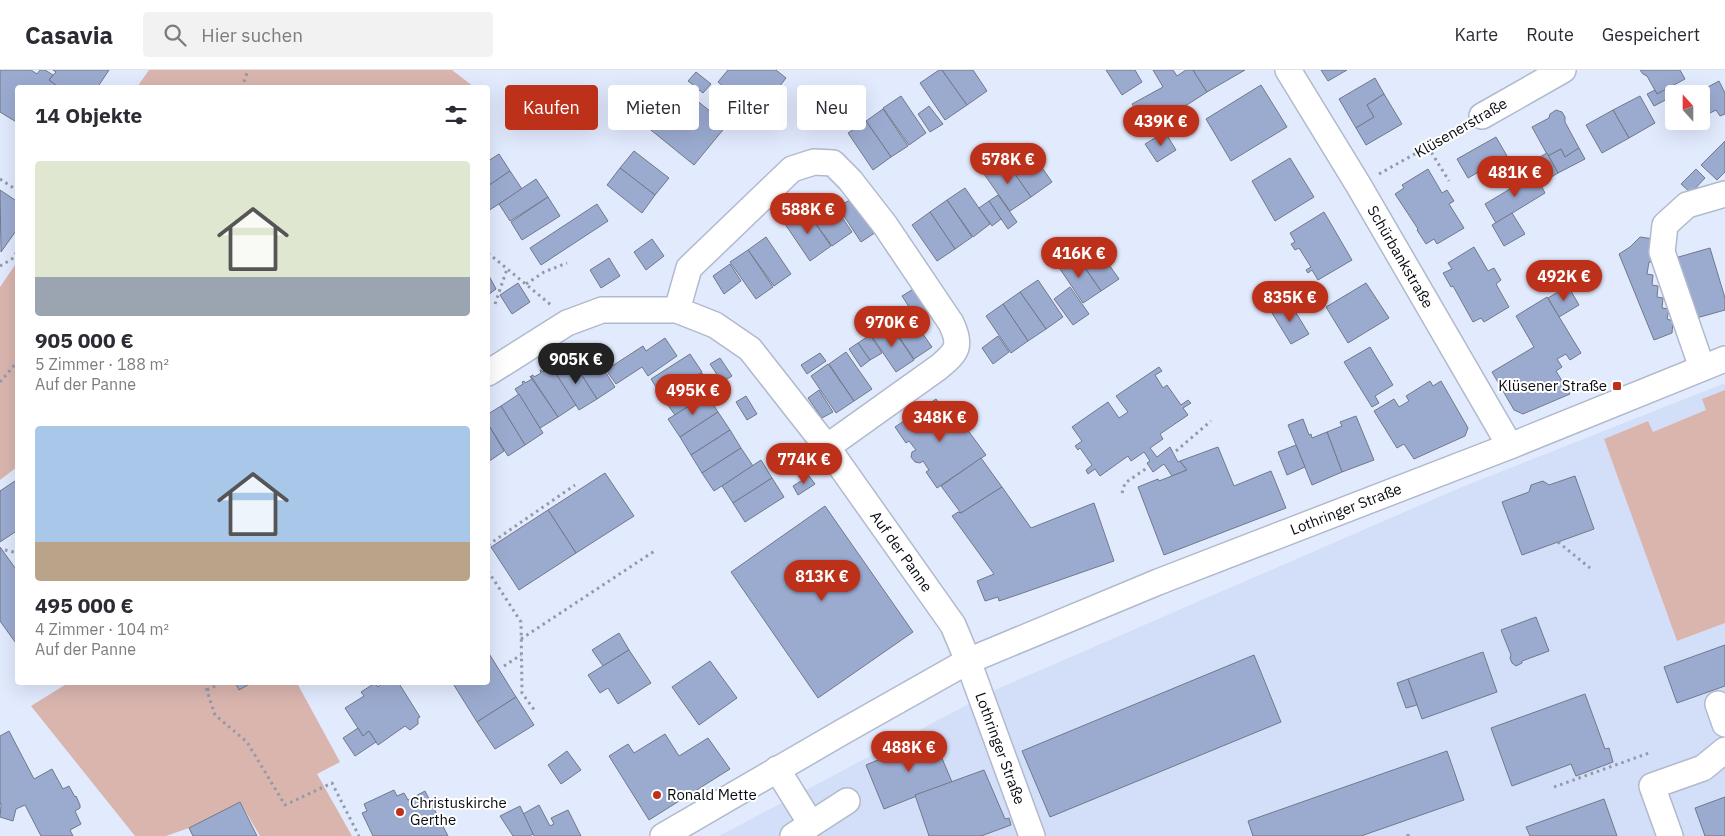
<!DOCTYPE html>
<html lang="de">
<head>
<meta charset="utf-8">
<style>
  body { margin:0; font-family:"IBM Plex Sans",sans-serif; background:#f2f2f3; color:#2b2b33; height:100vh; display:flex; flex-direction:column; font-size:19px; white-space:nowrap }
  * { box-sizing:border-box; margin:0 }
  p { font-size:16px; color:#7c7c81 }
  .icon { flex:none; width:28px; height:28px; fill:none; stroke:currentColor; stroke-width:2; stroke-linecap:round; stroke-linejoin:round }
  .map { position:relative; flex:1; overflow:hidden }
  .drawer { position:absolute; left:15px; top:15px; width:475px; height:600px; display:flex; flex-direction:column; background:#fff; border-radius:5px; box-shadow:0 5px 20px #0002 }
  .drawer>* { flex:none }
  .top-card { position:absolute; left:505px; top:15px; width:475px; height:45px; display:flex; gap:10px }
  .needle { width:32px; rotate:339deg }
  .fabs { position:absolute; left:1665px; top:15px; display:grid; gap:10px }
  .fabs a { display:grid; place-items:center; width:45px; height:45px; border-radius:5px; background:#fff; box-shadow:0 5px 20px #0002; font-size:25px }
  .price { position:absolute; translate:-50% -42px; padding:0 11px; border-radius:18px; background:#bd311b; color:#fff; font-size:16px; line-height:32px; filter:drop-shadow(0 1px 2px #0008) }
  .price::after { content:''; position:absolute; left:50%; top:30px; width:15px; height:11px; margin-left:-8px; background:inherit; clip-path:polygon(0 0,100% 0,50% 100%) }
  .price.current { background:#222; color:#fff }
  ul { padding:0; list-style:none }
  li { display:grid; align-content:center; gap:10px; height:265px; padding:0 20px }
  li span { display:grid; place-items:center; height:155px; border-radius:5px; color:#555 }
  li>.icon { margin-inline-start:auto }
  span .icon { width:90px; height:90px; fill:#fffc; stroke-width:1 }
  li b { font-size:21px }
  h2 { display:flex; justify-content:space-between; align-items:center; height:60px; padding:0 20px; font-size:21px }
  .pill { padding:0 18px; border-radius:5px; background:#fff; box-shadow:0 5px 20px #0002; font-size:18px; line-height:45px }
  .pill.current { background:#bd311b; color:#fff }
  header { display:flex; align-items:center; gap:30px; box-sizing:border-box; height:70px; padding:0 25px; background:#fff; border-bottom:1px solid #e1e1e2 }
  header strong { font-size:24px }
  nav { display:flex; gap:28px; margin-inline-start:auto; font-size:18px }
  .search { width:350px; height:45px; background:#f2f2f3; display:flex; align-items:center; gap:12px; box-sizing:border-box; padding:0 18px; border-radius:5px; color:#7c7c81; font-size:19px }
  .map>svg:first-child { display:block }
  .built { fill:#d3def8 }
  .green { fill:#d9b5ae }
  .building { fill:#9babd0; stroke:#717889 }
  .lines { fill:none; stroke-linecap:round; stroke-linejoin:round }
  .minor-casing { stroke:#b1b9cc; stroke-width:28 }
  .path { stroke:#9399a8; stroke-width:3; stroke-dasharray:2.5 4; stroke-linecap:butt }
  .minor { stroke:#fff; stroke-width:25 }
  .poi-dot { fill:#bd311b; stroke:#fff; stroke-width:2 }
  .labels { text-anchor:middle; stroke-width:4; stroke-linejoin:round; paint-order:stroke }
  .street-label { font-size:15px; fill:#090b12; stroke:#fff }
  .poi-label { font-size:15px; fill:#090b12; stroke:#fff; text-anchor:start }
</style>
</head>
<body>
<header>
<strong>Casavia</strong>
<div class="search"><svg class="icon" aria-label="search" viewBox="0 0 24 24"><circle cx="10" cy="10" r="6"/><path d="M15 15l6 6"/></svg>Hier suchen</div>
<nav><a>Karte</a><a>Route</a><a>Gespeichert</a></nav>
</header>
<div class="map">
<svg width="1725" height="766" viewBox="0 0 1725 766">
  <rect width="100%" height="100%" fill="#e2eafe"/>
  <polygon class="built" points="1725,313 1725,320 1702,329 1707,340 1653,362 1648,351 1604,369 1677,571 1725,553 1725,766 719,766 997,619 1462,417"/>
  <g class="green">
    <polygon points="149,0 452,0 474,17 137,17"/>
    <polygon points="17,192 17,397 0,410 0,217"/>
    <polygon points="1725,320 1725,553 1677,571 1604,369 1648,351 1653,362 1706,340 1702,329"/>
    <polygon points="68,613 297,613 340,692 317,704 352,766 260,766 240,732 189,758 166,766 135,766 31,636"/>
  </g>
  <g class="building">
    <polygon points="0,0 31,0 37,4 40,0 45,0 53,5 49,10 60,18 18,18 18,53 0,42"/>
    <polygon points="53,0 109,0 97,18 78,16 77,18 60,18 49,10 56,2"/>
    <polygon points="728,0 776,0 786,8 767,33 750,20 742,31 718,12"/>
    <polygon points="939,0 942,0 967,35 945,50 920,13"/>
    <polygon points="942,0 973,0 987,21 967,35"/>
    <polygon points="1106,0 1135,0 1142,12 1122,25"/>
    <polygon points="1153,0 1173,0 1177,6 1186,0 1193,0 1207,22 1148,60 1132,34 1163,17"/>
    <polygon points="1193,0 1245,0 1207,22"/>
    <polygon points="1321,0 1347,0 1328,11"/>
    <polygon points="1640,0 1680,0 1685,9 1657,24 1647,6 1643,4"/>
    <polygon points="696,2 711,14 703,23 688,11"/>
    <polygon points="1375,8 1384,24 1367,35 1374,47 1356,58 1339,29"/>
    <polygon points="1719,11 1725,23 1725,44 1720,46 1716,40 1706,45 1701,36 1701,24 1695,24"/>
    <polygon points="1261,15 1287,57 1231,91 1206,49"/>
    <polygon points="679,16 727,55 694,95 646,56"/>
    <polygon points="1672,16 1677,24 1654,36 1647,24 1655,20 1657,24"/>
    <polygon points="1384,24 1402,54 1366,75 1356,58 1374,47 1367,35"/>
    <polygon points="901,26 926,63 909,75 883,38"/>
    <polygon points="1640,26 1655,53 1629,68 1613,40"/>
    <polygon points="929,36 943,54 930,62 918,44"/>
    <polygon points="883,39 908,76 891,87 866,51"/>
    <polygon points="1556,40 1562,42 1565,47 1565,52 1579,78 1565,87 1561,79 1548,86 1532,57 1549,48 1550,44"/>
    <polygon points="1613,40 1629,68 1602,83 1586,55"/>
    <polygon points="866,51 891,87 873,100 848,63"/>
    <polygon points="1165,62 1176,80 1157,92 1145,74"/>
    <polygon points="1496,67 1507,86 1468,108 1457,89"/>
    <polygon points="1725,71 1725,102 1717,110 1701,95"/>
    <polygon points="1026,75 1052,112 1031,127 1005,90"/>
    <polygon points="1579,78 1585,89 1558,103 1548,86 1561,79 1565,87"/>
    <polygon points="634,81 669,108 655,125 620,98"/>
    <polygon points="1547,83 1558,103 1540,114 1529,93"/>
    <polygon points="499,84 510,101 488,116 488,91"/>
    <polygon points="1290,88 1314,127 1275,151 1252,111"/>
    <polygon points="1005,90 1031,127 1010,141 984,104"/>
    <polygon points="620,98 655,125 642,143 607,115"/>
    <polygon points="1428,99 1442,123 1447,120 1454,131 1449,134 1464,158 1437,174 1434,169 1426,174 1417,160 1418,159 1395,124 1404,118 1402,115"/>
    <polygon points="1696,99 1705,108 1691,123 1681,114"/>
    <polygon points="510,101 522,119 488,141 488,116"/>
    <polygon points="1534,102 1545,123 1496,153 1485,134 1525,110 1523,108"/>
    <polygon points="536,109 548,127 510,151 499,134"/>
    <polygon points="965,118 990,154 973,167 947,130"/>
    <polygon points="0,120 18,132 18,158 1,182"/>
    <polygon points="827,125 852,162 832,176 806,140"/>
    <polygon points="998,125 1017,152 1008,159 989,131"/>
    <polygon points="548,127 560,146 522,170 511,152"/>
    <polygon points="853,128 876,162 861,172 838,137"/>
    <polygon points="947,130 972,167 955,179 930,142"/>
    <polygon points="989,131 1001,149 992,156 979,138"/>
    <polygon points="597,134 608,151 541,195 530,178"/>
    <polygon points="806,140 831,176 810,191 785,154"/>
    <polygon points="930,142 955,179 937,191 912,155"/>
    <polygon points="1324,142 1352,190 1318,210 1312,200 1308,203 1306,200 1311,197 1299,178 1295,180 1291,174 1295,172 1290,163"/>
    <polygon points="1512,143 1525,164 1504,176 1492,155"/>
    <polygon points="766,167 791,204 774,216 748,180"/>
    <polygon points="1640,167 1654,169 1653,192 1649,192 1647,204 1653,205 1652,215 1658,216 1657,227 1663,228 1662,238 1669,239 1667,249 1673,251 1672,263 1654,270 1619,184 1630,177"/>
    <polygon points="652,169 664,186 646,200 634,182"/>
    <polygon points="1093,172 1119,209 1101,221 1076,184"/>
    <polygon points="1474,177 1488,201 1494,198 1501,210 1496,214 1509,237 1484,252 1481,248 1473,252 1453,216 1451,217 1443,203 1452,199 1448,193"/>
    <polygon points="1710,178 1725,228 1725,240 1693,249 1675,188"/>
    <polygon points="748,180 773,217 756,229 730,192"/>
    <polygon points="1075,184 1101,221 1083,233 1058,196"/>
    <polygon points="609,188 620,206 601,218 590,200"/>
    <polygon points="730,194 741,211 724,224 713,206"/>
    <polygon points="488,204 496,219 488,225"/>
    <polygon points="1038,210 1063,247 1046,259 1020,222"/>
    <polygon points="518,213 530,232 512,244 500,225"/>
    <polygon points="1366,213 1389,248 1348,273 1326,237"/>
    <polygon points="1568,216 1579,235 1559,247 1548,228"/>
    <polygon points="1070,217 1089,244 1073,255 1054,229"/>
    <polygon points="915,218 931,242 918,251 902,226"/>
    <polygon points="1020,222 1046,259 1028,271 1003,234"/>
    <polygon points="1547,227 1581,283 1570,290 1566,284 1557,289 1562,297 1556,301 1570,324 1523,344 1514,340 1492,302 1534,277 1516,246"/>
    <polygon points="1290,233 1309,264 1291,274 1272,243"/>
    <polygon points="1003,234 1028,271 1011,283 986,246"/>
    <polygon points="906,240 932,277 914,289 889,252"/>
    <polygon points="889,253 914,290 896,302 871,265"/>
    <polygon points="870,265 882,283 870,290 858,273"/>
    <polygon points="998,266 1009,282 993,294 982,278"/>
    <polygon points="665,268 677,286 648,306 642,297 616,314 606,300 643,276 646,281"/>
    <polygon points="858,273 870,290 861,297 849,279"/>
    <polygon points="1370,277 1393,315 1375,326 1379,333 1372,337 1344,292"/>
    <polygon points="590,278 615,317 597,329 572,290"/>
    <polygon points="846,282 872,319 854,331 829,294"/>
    <polygon points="820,283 826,291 807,304 801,295"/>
    <polygon points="690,284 702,302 663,328 651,309"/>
    <polygon points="720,288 732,306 722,312 710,294"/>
    <polygon points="572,290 597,329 579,340 554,301"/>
    <polygon points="828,294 854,331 836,343 811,306"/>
    <polygon points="551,296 576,335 558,347 531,306 533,305 534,307 541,303 540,300 541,300 543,302"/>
    <polygon points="1159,297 1162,301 1155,305 1163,318 1167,315 1181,335 1188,330 1191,333 1183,338 1188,345 1160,364 1163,369 1150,378 1157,387 1170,377 1178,392 1180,391 1187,400 1172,406 1164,394 1153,402 1147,393 1150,391 1144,382 1131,391 1128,386 1100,406 1095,399 1088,404 1086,400 1092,395 1080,378 1078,380 1075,376 1082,371 1072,357 1108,332 1119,348 1128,342 1116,326"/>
    <polygon points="702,303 713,321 675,345 663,328"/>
    <polygon points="530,306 558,347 540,358 515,319 523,314 522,312 524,311 525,313 532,309"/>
    <polygon points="1430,311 1433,316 1441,311 1468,358 1465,366 1414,389 1404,374 1397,378 1374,341 1394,329 1399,337 1409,331 1406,326"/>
    <polygon points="819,320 833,342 822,348 808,328"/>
    <polygon points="519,324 543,363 525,375 501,336"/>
    <polygon points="707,325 718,342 680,367 668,349"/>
    <polygon points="746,326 757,344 747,350 736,332"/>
    <polygon points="936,329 947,345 953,340 986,385 937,418 926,402 929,400 923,391 920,393 915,392 911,387 912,382 916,380 909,371 906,373 895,357"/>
    <polygon points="501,336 525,375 508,386 488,354 488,344"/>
    <polygon points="718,342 730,360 691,385 680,367"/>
    <polygon points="1356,346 1374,390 1342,402 1327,362 1342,356 1340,352"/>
    <polygon points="1303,349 1309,365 1311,364 1312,368 1327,362 1342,402 1312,415 1288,355"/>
    <polygon points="488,354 504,381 488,392"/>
    <polygon points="730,360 741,378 702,403 691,385"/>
    <polygon points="1296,375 1305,397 1287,405 1278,382"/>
    <polygon points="1218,377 1234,416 1271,401 1286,438 1164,485 1138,417 1158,409 1159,411 1187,400 1180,391"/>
    <polygon points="741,378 753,396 714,421 702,403"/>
    <polygon points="981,388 1002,417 961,443 941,416"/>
    <polygon points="761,390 772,408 733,433 722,416"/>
    <polygon points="605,403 634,446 576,483 548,440"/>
    <polygon points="809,406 815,414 798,425 793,416"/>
    <polygon points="1575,406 1594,459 1522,485 1502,432 1529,422 1531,415 1543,411 1549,415"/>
    <polygon points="772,408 784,427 745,452 733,433"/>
    <polygon points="18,409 18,460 0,472 0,421"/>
    <polygon points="1002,417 1031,458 1094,433 1114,491 1017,525 999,531 998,527 985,531 977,511 994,504 952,446 958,442 961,443"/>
    <polygon points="825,436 913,562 818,628 731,502"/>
    <polygon points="548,440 576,483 519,520 491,477"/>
    <polygon points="0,477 18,502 18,576 0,551"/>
    <polygon points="1536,547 1549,581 1522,591 1522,593 1516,596 1512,593 1510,588 1511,585 1501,560"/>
    <polygon points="619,563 629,580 603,596 592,580"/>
    <polygon points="1725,575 1725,616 1677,633 1664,597"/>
    <polygon points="629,580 651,613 618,634 608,618 600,623 588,605"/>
    <polygon points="488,582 516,627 477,652 452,612 488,612"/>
    <polygon points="1483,582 1497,622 1422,649 1408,609"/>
    <polygon points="1254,585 1281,652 1050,747 1022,681"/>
    <polygon points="710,591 737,628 699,655 672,617"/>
    <polygon points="1408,609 1417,635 1406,638 1397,613"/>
    <polygon points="235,612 253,612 239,620"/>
    <polygon points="384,612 398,612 420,647 418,648 418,654 410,660 405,656 378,675 369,661 363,666 345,638 364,626 361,622 375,613 378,617"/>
    <polygon points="1585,624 1605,679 1609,678 1613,692 1576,706 1571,694 1512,716 1491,658"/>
    <polygon points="516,627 534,655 495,679 477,652"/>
    <polygon points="358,658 363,666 369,661 376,672 355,686 343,668"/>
    <polygon points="9,661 34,709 52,699 63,719 69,716 75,727 76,726 80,735 80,738 75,741 81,754 70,760 73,766 41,766 25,735 16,739 13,751 0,747 1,735 0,732 0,666"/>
    <polygon points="665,664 679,686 708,668 730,699 649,750 609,686 628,674 634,683"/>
    <polygon points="933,667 952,712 884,739 866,695"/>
    <polygon points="567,681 581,700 561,714 548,695"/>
    <polygon points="1447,681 1464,730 1361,766 1253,766 1248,751"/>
    <polygon points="984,700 1005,749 1009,748 1011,755 981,766 929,766 915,725"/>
    <polygon points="394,720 397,726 404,723 408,730 425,721 448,766 373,766 362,743 367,741 364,734"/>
    <polygon points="1725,727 1725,766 1705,766 1695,738"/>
    <polygon points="1604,729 1617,766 1530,766 1526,757"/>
    <polygon points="240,732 257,766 193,766 189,758"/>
    <polygon points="539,735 550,756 554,754 551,748 568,740 581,766 534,766 523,744"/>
    <polygon points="520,736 533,764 530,766 513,766 500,746"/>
  </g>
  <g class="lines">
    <g class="minor-casing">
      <g id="minor">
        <path id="s1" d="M1288 0 1359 116 1510 376"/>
        <polyline points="1482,46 1563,0"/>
        <path d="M677 240 689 198 792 99 814 92 833 93 850 110 885 155 951 253C962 276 957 282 939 297L827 377"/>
        <polyline points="1702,298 1662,182 1665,155 1687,135 1725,124"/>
        <path id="s2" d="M488 303 567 253 602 240H677L715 255 750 279 827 377 953 555 968 591 1032 766"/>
        <polyline points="1718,634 1725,654"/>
        <polyline points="777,699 811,754"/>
        <path id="s3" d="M663 766 844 661 968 591 1158 512 1510 376 1725 289"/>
        <polyline points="793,766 847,731"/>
        <polyline points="1670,766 1652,716 1703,698 1725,680"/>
      </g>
    </g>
    <g class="path">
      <polyline points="242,18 248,0"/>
      <polyline points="1428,77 1449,111"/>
      <polyline points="1379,104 1461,58"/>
      <polyline points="0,109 18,121"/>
      <polyline points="488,183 551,235"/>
      <polyline points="0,196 12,189 18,180"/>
      <polyline points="526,214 544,202 567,193"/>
      <polyline points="495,234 507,199"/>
      <polyline points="0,312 18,291"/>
      <polyline points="1176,381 1211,351"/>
      <polyline points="1122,423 1125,413 1147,398"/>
      <polyline points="1558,472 1590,498"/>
      <polyline points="488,475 575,415"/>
      <polyline points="5,480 18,483"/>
      <polyline points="488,501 521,552 522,623 535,641"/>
      <polyline points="521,569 656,480"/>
      <polyline points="504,596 521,585"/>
      <polyline points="204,612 215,645 247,672 285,735 332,713 359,766"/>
      <polyline points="207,620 223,612"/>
      <polyline points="1554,717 1649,683"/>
      <polyline points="1408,766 1408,764"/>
    </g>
    <use href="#minor" class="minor"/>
  </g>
  <g class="poi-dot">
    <rect x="1612" y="311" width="10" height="10" rx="2.5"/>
    <circle cx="657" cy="725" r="5"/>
    <circle cx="400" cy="742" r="5"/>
  </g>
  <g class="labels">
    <g class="street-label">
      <text transform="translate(1461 58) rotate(-30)" y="5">Klüsenerstraße</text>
      <text dy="5" stroke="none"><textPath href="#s1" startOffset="218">Schürbankstraße</textPath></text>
      <text dy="5" stroke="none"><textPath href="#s3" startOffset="759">Lothringer Straße</textPath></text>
      <text dy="5" stroke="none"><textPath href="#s2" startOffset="542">Auf der Panne</textPath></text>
      <text dy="5" stroke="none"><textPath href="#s2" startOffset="764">Lothringer Straße</textPath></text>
    </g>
    <g class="poi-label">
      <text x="1607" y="321" text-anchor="end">Klüsener Straße</text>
      <text x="667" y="730">Ronald Mette</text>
      <text x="410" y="738">Christuskirche<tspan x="410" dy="17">Gerthe</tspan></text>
    </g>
  </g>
</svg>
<div class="fabs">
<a><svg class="needle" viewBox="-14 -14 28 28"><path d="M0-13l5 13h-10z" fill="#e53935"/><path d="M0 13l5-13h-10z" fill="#7c7c81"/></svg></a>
</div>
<b class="price" style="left:1161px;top:77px">439K €</b>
<b class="price" style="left:1008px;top:115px">578K €</b>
<b class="price" style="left:1515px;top:128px">481K €</b>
<b class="price" style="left:808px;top:165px">588K €</b>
<b class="price" style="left:1079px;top:209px">416K €</b>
<b class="price" style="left:1564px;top:232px">492K €</b>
<b class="price" style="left:1290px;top:253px">835K €</b>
<b class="price" style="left:892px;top:278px">970K €</b>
<b class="price current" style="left:576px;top:315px">905K €</b>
<b class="price" style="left:693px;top:346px">495K €</b>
<b class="price" style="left:940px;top:373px">348K €</b>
<b class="price" style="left:804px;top:415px">774K €</b>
<b class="price" style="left:822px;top:532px">813K €</b>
<b class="price" style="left:909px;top:703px">488K €</b>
<div class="top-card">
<a class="pill current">Kaufen</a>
<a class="pill">Mieten</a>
<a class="pill">Filter</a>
<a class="pill">Neu</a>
</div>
<section class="drawer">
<h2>14 Objekte<svg class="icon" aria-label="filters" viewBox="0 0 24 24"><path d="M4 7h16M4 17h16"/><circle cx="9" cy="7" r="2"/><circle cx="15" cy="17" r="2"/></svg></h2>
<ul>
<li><span style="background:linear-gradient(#dfe7d0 75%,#9aa5b1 0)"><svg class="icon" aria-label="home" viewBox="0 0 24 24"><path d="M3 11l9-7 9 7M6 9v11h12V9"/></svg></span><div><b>905 000 €</b><p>5 Zimmer · 188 m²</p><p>Auf der Panne</p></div></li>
<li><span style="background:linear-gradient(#a9c7e8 75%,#b9a48a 0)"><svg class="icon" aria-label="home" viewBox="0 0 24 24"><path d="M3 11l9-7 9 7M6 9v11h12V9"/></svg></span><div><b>495 000 €</b><p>4 Zimmer · 104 m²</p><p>Auf der Panne</p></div></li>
</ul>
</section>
</div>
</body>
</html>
